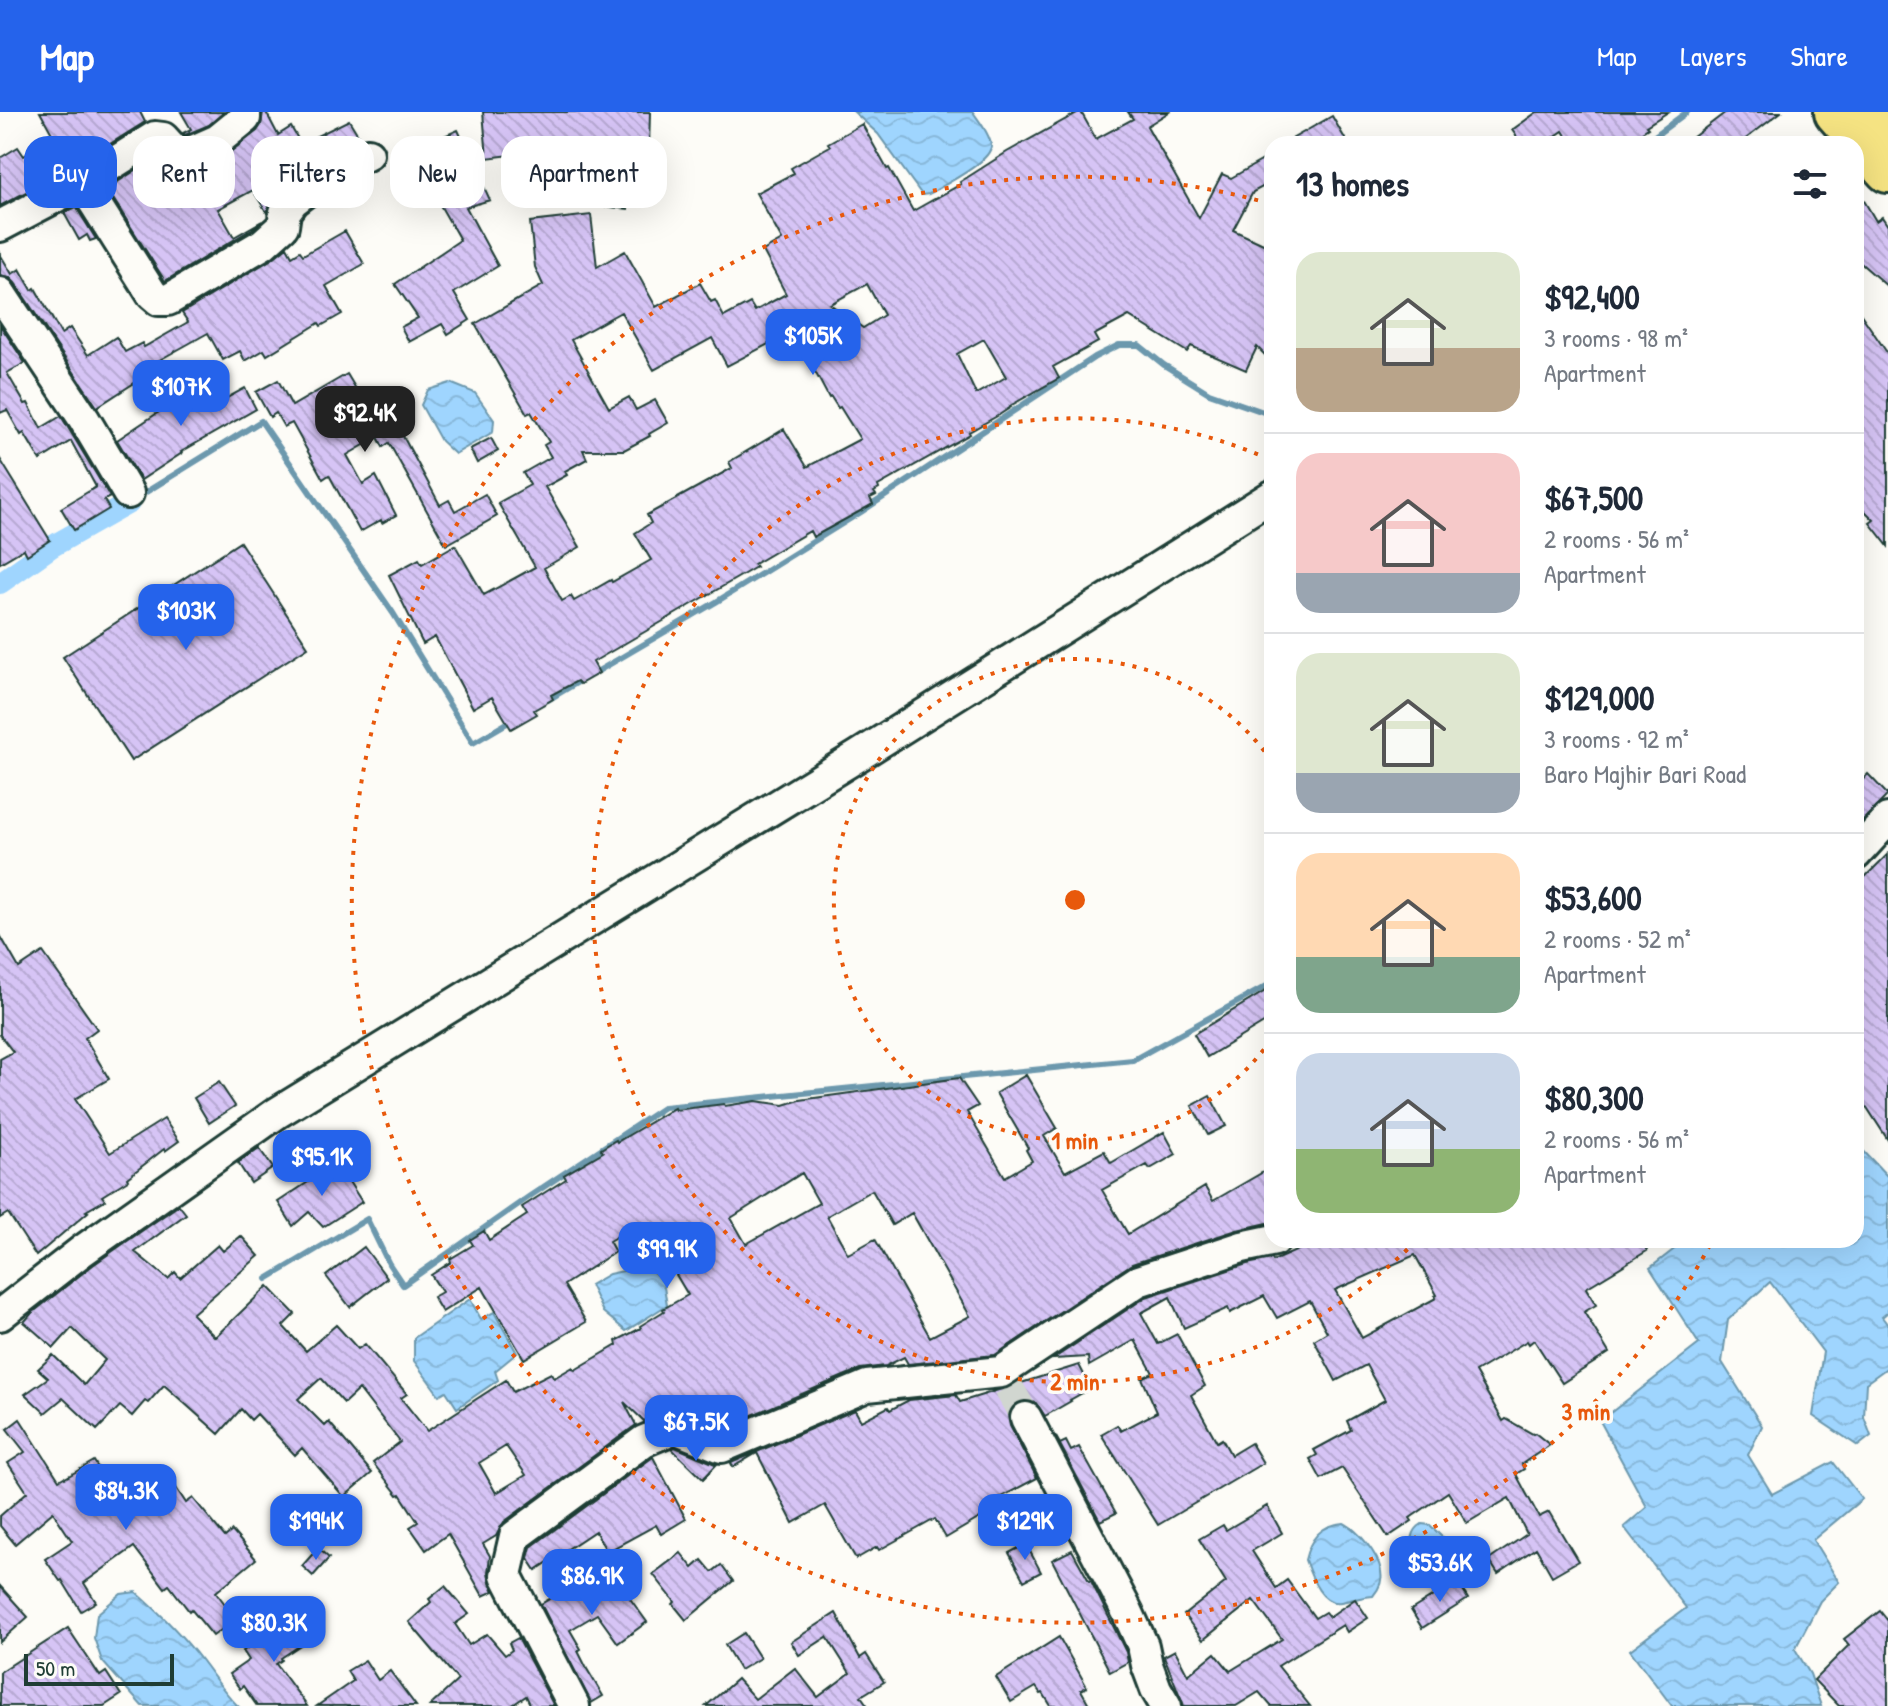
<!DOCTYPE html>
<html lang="en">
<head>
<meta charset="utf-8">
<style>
  body { margin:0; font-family:"Patrick Hand",sans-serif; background:#f2f2f3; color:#1f2937; height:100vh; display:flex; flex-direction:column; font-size:30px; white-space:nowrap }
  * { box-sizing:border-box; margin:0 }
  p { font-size:26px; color:#747a83 }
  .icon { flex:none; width:44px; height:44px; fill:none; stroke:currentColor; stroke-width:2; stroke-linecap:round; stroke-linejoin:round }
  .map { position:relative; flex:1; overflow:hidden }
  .drawer { position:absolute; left:1264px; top:24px; width:600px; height:1112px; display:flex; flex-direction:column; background:#fff; border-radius:24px; box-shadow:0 8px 32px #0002 }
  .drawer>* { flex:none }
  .guide { position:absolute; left:24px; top:24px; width:760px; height:72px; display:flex; gap:16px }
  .scale { position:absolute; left:24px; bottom:20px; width:150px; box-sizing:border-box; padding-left:8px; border:4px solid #1f3d34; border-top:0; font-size:22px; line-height:28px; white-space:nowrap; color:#1f3d34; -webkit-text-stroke:6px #fdfcf7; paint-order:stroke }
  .price { position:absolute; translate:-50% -68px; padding:0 18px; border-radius:16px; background:#2563eb; color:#fff; font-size:26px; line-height:52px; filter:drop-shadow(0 2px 4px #0008) }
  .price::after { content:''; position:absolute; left:50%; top:48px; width:24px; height:18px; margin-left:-12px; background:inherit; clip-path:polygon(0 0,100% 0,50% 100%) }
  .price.current { background:#222; color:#fff }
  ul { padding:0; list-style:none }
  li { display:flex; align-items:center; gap:24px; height:200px; padding:0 32px }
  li+li { border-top:2px solid #e0e1e3 }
  li span { display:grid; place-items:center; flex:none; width:224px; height:160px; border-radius:24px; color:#555 }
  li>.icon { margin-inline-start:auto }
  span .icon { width:96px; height:96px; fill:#fffc; stroke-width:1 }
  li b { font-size:34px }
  h2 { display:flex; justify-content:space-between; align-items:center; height:96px; padding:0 32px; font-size:34px }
  .pill { padding:0 28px; border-radius:24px; background:#fff; box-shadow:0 8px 32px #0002; font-size:28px; line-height:72px }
  .pill.current { background:#2563eb; color:#fff }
  header { display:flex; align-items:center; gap:48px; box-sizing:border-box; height:112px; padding:0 40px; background:#2563eb; color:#fff }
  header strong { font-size:38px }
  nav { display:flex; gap:44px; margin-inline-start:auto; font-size:28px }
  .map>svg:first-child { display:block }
  .water { fill:url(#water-waves); stroke:#6c98ad; stroke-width:2 }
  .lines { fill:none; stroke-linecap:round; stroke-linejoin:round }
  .stream { stroke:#6c98ad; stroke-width:6 }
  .canal { stroke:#9fd5fe; stroke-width:22 }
  .building { fill:url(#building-back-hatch); stroke:#1f3d34; stroke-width:2; fill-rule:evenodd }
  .minor-tunnel { stroke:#d1d6d0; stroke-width:30; stroke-dasharray:30 15; stroke-linecap:butt }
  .minor-casing { stroke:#1f3d34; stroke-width:36 }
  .major-casing { stroke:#1f3d34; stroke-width:44 }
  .highway-casing { stroke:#1f3d34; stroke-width:50 }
  .minor { stroke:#fdfcf7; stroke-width:30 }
  .major { stroke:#f5e382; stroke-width:38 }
  .highway { stroke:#f5e382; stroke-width:44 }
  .ring { fill:none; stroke:#e8590c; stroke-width:4; stroke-dasharray:4 8 }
  .centre { fill:#e8590c; stroke:#fdfcf7; stroke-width:4 }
  .ring-label { font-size:24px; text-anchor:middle; font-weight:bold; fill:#e8590c; stroke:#fdfcf7; stroke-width:7; stroke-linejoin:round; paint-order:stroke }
</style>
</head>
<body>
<header>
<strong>Map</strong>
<nav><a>Map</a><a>Layers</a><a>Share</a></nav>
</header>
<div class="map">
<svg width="1888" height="1594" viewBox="0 0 1888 1594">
  <defs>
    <pattern id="water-waves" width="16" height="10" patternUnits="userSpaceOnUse" patternTransform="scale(2)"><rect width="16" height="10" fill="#9fd5fe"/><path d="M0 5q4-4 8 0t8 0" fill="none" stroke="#88b8da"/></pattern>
    <pattern id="building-back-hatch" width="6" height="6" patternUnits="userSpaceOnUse" patternTransform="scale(2)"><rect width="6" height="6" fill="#d6c4f5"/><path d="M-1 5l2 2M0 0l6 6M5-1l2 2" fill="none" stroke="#b7a9d3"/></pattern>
  </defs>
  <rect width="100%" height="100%" fill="#fdfcf7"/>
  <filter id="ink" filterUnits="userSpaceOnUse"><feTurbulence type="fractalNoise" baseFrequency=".0125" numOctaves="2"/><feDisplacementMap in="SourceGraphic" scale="16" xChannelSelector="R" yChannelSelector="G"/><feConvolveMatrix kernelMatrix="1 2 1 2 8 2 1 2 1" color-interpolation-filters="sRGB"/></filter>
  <g filter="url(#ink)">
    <g class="water">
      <path d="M854 0H973C979 9 990 22 991 33 993 49 942 74 929 82L922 83 878 22Z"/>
      <polygon points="450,271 475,281 494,308 493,320 455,342 441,329 421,293 428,278"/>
      <polygon points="1856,1031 1888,1065 1888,1200 1882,1205 1888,1213 1888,1255 1866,1271 1864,1305 1871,1324 1858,1334 1813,1304 1823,1240 1770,1170 1728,1208 1722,1250 1762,1314 1748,1343 1772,1382 1833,1350 1862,1387 1813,1428 1839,1470 1820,1489 1795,1537 1810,1562 1821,1594 1672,1594 1630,1538 1686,1496 1624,1415 1647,1395 1600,1309 1699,1232 1650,1156 1686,1128 1856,1128"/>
      <polygon points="647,1154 663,1169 667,1193 626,1219 603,1200 590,1173 609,1162"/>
      <polygon points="470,1187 481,1207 494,1200 517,1241 495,1259 498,1268 457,1296 446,1279 439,1283 414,1249 414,1226"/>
      <path d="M1344 1411C1359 1419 1378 1442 1381 1459 1383 1468 1379 1477 1373 1484 1359 1485 1353 1488 1341 1490 1321 1494 1311 1464 1305 1448 1310 1427 1320 1413 1344 1411Z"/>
      <path d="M1422 1412 1430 1413 1451 1434 1455 1446C1450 1450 1445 1456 1439 1457 1419 1462 1400 1425 1422 1412Z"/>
      <path d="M136 1480C160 1501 183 1524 202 1549 214 1565 224 1580 238 1594H142L102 1549 94 1526 97 1502 121 1482Z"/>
    </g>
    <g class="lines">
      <g class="stream">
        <polyline points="1644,32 1687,0"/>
        <polyline points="138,385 261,309 393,501 473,631 514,607"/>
        <polyline points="593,562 716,490 861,400 1095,245 1119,233 1139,233 1164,253 1209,281 1272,303"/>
        <polyline points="548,588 583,567"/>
        <polyline points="267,1167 367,1107 389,1152 403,1173 530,1084 664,995 1133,948 1272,871"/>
      </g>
      <polyline class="canal" points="0,471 51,435 129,391"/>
    </g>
    <g class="building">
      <polygon points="40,0 140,0 145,10 73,55 0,94 0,46 18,35 24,44 55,27"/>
      <polygon points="181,0 224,0 209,13 185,23 183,21 191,17"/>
      <polygon points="263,0 266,0 278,23 291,15 301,32 349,8 360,26 314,50 282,75 270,90 267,101 253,78 218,97 234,125 262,109 252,117 165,169 107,77 156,45 166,54 184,61 225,44 257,19 261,13"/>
      <polygon points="483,0 650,0 649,38 639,38 638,69 634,69 634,83 629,83 628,97 602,94 603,68 559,68 559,72 526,73 526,41 487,46"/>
      <path d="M1079 0H1081L1096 27 1133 7 1128 0H1169L1147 14 1199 106 1222 62 1231 66 1272 43V70L1253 80 1233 118 1272 136V250L1257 235 1246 258 1191 234 1187 240 1129 204 1094 223 1098 230 1053 255 1059 266 1010 294 1011 295 999 303 969 320 970 322 878 374 879 377 874 380 876 383 870 386 873 392 813 425 810 419 754 452 756 455 593 550 599 561 580 572 577 569 551 583 553 587 534 598 537 602 511 617 492 585 473 596 435 525 423 532 389 463 419 447 422 452 455 433 484 483 535 455 498 391 530 373 523 361 551 345 544 333 549 330 531 300 527 302 475 212 543 173 535 155 530 110 591 103 597 155 625 139 656 195 700 171 711 190 715 188 724 205 750 191 755 199 786 182 763 139 782 128 756 81 794 61 791 56 830 34 828 31 862 12 887 57 889 56 913 99 961 72 960 70 1007 40ZM867 172 884 203 863 216 830 192ZM621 200 654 258 712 226 727 254 774 229 785 247 803 237 829 286 831 285 838 296 840 295 860 327 807 355 784 317 729 350 732 356 647 403 651 411 635 421 651 448 612 470 611 468 574 489 571 484 562 489 544 456 580 435 545 375 567 363 565 359 587 347 583 338H624L650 324 649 322 668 311 655 288 636 298 629 285 609 296 571 228ZM984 227 1006 265 976 282 957 242Z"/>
      <polygon points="1537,0 1668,0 1646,14 1648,16 1624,32 1571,32 1563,19 1544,32 1522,32 1512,18"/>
      <polygon points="1726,0 1781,0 1739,32 1684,32"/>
      <polygon points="1332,4 1348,32 1283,32"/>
      <polygon points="458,18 490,88 466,95 498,154 454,181 470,208 448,222 442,212 409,230 401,215 418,206 395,172 460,128 436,86 434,87 416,55 418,54 411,42 435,28"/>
      <polygon points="1856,75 1876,109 1882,105 1888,114 1888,175 1856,147"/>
      <polygon points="76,95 96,127 90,129 87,123 79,128 64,101"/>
      <polygon points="345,119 364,152 326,174 342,202 321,214 319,211 267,243 264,238 245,249 240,239 223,248 208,221 138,260 142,266 97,295 15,171 9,165 0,163 0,142 12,162 20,157 32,178 35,176 61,222 70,216 88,243 116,225 125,240 142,231 144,235 188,210 182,201 272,147 287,135 292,144 300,139 303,143"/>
      <polygon points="1856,195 1888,242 1888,434 1870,411 1874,408 1861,395 1863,392 1856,379"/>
      <polygon points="0,213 25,251 7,261 25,292 28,291 41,316 61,304 110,385 104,388 109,397 74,418 61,396 96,375 71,329 40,348 24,321 21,323 7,298 0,301"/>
      <polygon points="347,262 368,297 393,282 407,307 397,313 440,393 449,388 455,399 485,382 497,404 446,433 389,331 383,335 378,325 347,343 363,372 376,364 396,403 382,411 381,408 360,420 329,363 323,367 292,311 284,315 276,301 270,305 256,280 278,268 292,294"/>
      <polygon points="206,275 216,292 245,276 256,297 181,340 182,341 141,368 117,328 189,280 191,283"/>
      <polygon points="491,326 498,339 477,351 470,337"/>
      <polygon points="0,347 50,428 27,443 24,437 0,451"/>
      <polygon points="240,430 308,535 131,649 63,545"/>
      <polygon points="1868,662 1888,683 1856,715 1856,675"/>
      <polygon points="1888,742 1888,1028 1864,991 1856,997 1856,774"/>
      <polygon points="0,823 19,856 43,840 97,917 85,926 109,967 75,987 110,1041 164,1007 179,1029 165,1039 164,1037 127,1066 128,1068 102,1084 105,1088 86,1099 88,1100 36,1144 8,1101 0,1106 0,947 13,940 0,923"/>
      <polygon points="1272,875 1272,906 1207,945 1194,922"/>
      <path d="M1026 963 1057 1016 1044 1024 1065 1060 1104 1039 1111 1051 1164 1020 1176 1042 1150 1057 1147 1053 1102 1078 1128 1122 1205 1075 1213 1089 1272 1055V1110L1237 1118 1132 1152 995 1243 908 1252 904 1245 886 1254 860 1257 722 1316 681 1299H668L644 1309 624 1290 636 1313 504 1410 496 1424 483 1432 490 1444 488 1460 490 1471 494 1479 483 1484 448 1422 426 1438 410 1415 418 1410 400 1382 398 1383 373 1351 400 1330 359 1277 344 1291 321 1266 298 1287 325 1314 329 1310 372 1361 344 1385 302 1336 295 1343 257 1302 251 1308 241 1297 219 1322 164 1273 148 1291 145 1289 132 1304 120 1294 97 1318 63 1286 45 1301 25 1282 48 1266 38 1257 53 1243 84 1273 105 1248 72 1216 54 1236 24 1210 32 1201 93 1153 179 1093 186 1102 135 1140 168 1167 175 1160 180 1166 218 1133 223 1139 241 1124 259 1144 192 1202 215 1225 268 1174 295 1202 283 1214 306 1239 336 1213 358 1237 365 1232 407 1282 401 1286 427 1319 506 1268 513 1280 551 1261 554 1266 573 1255 575 1258 617 1233 616 1229 641 1216 640 1214 664 1199 663 1197 688 1183 669 1151 663 1155 638 1112 609 1129 615 1140 564 1173 586 1210 524 1247 482 1175 442 1200 433 1185 442 1180 431 1163 451 1150 450 1147 473 1133 470 1128 484 1119 489 1128 527 1103 522 1095 566 1067 564 1063 603 1040 601 1037 616 1028 617 1030 674 996 675 998 724 992 725 994 756 989 784 993 800 988 959 966 978 994 967 1000 1005 1065 1032 1049 1026 1038 1028 1036 996 981ZM802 1061 819 1091 746 1132 731 1106ZM872 1078 892 1113 912 1101 970 1204 930 1225 875 1127 848 1142 827 1104ZM506 1334 526 1363 496 1381 479 1351Z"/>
      <polygon points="219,970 235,994 209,1011 194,986"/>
      <polygon points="1210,984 1226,1014 1208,1023 1192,994"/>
      <polygon points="259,1036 273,1056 251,1071 238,1051"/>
      <polygon points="337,1051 362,1090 323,1115 309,1100 293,1114 278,1090"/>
      <path d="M1321 1128H1641L1647 1139 1586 1176 1596 1193 1584 1200 1609 1241 1562 1271 1534 1228 1529 1232 1527 1229 1475 1260 1503 1309 1506 1307 1533 1322 1535 1321 1550 1333 1522 1352 1524 1357 1516 1362 1539 1405 1549 1400 1578 1449 1552 1464 1536 1436 1498 1462 1489 1448 1527 1422 1509 1386 1467 1411 1448 1380 1410 1406 1412 1409 1388 1425 1342 1356 1321 1367 1310 1347 1317 1343 1314 1338 1351 1318 1347 1309 1385 1288 1366 1253 1336 1269 1314 1228 1327 1220 1310 1189 1277 1206 1264 1184 1230 1201 1228 1196 1184 1216 1170 1185 1141 1201 1158 1232 1177 1222 1205 1274 1191 1283 1217 1330 1222 1327 1231 1343 1251 1331 1263 1351 1158 1413 1101 1322 1117 1313 1121 1319 1157 1300 1142 1266 1153 1261 1135 1228 1089 1254 1088 1245 1053 1247 1146 1185 1247 1152 1272 1147 1273 1149ZM1415 1143 1437 1183 1435 1184 1436 1186 1362 1226 1335 1178Z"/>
      <polygon points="364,1135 387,1166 350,1195 326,1164"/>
      <polygon points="1079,1253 1091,1276 1070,1288 1071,1289 1045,1304 1036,1291 1028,1288 1018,1290 1010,1297 1008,1304 1010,1314 1037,1366 986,1393 990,1400 946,1426 935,1407 879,1438 877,1435 856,1447 825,1393 793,1411 757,1341 733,1355 731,1351 855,1298 861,1309 888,1295 890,1298 909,1288 956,1283 960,1290"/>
      <polygon points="20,1307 59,1368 64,1365 65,1366 94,1349 117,1388 165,1359 186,1391 193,1386 225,1425 232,1419 256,1447 216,1480 236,1507 213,1524 191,1497 189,1499 169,1473 165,1476 134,1435 84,1471 96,1490 81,1499 62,1468 60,1469 45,1447 72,1429 53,1400 15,1432 0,1414 0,1404 27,1380 8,1351 25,1340 7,1317"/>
      <polygon points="1055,1323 1060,1332 1066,1329 1071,1339 1079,1335 1116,1401 1100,1409"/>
      <polygon points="675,1335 715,1352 717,1352 703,1367 672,1337"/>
      <polygon points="653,1345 686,1407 661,1422 656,1413 607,1440 595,1419 536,1458 528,1446 531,1435"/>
      <polygon points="1267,1394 1282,1421 1252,1439 1276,1476 1287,1468 1315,1506 1325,1500 1329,1505 1355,1487 1368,1506 1347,1520 1343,1513 1278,1554 1310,1594 1271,1594 1259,1580 1236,1594 1184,1594 1164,1544 1175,1538 1188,1563 1215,1541 1230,1559 1282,1527 1253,1488 1203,1528 1184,1503 1226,1470 1199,1427 1223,1413 1226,1418"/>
      <polygon points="1026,1432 1041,1460 1024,1469 1009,1441"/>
      <polygon points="318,1436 329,1446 313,1464 302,1454"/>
      <polygon points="1072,1438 1089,1469 1091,1469 1126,1540 1128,1550 1110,1560 1052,1448"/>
      <polygon points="681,1441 693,1456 702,1448 712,1460 721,1453 733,1469 686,1508 673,1492 675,1490 653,1462"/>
      <polygon points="605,1452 647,1510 618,1531 597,1502 570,1518 581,1537 578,1539 587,1557 603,1584 591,1591 541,1492 572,1474 571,1472"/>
      <polygon points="1457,1469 1468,1487 1422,1516 1411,1498"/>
      <polygon points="0,1474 28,1505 0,1530"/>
      <polygon points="445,1474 469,1502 455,1512 469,1533 487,1522 505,1543 512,1538 509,1531 518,1526 554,1594 531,1594 526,1584 511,1594 430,1594 458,1568 409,1510 431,1490 429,1487"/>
      <polygon points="1880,1499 1888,1509 1888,1594 1839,1594 1814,1568 1849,1533 1844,1527"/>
      <polygon points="301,1500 307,1510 311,1507 320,1520 281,1546 282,1548 276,1552 307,1594 257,1594 243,1574 240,1577 229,1562 249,1548 243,1539"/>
      <polygon points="836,1501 860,1546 866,1542 884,1570 861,1584 868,1594 706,1594 737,1567 755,1587 795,1556 818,1585 850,1561 827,1525 799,1543 791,1530"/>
      <polygon points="68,1516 100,1564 106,1560 121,1583 104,1594 0,1594 0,1560"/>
      <polygon points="744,1521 760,1546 740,1558 725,1533"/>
      <polygon points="1059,1525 1087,1575 1081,1578 1090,1594 1051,1594 1043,1581 1041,1582 1036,1575 1011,1590 996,1565"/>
      <polygon points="365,1548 378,1568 390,1559 416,1594 317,1594 353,1569 347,1559"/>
    </g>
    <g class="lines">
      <polyline class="minor-tunnel" points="1008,1275 1026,1306"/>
      <g class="minor-casing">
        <g id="minor">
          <polyline points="82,71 152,182 159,188 168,188 263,132 283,114 285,100 293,89 323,66 368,42"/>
          <polyline points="0,114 82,71 155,25 163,26 174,38 184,43 218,28 245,6 245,0"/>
          <polyline points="0,181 84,307 128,381"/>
          <polyline points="1856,742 1888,707"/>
          <polyline points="0,1203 82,1139 277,1001 858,644 1272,384"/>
          <polyline points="1026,1306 1127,1499 1143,1534 1147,1553 1156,1577 1166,1594"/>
          <polyline points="574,1594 506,1463 515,1424 644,1329 675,1316 722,1335 867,1274 1001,1260 1138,1169 1242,1135 1275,1128"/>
        </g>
      </g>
      <g class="major-casing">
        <polyline id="major" points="1878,0 1888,11"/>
      </g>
      <g class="highway-casing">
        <polyline id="highway" points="1837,0 1888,58"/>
      </g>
      <use href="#minor" class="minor"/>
      <use href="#major" class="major"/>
      <use href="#highway" class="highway"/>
    </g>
  </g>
  <g class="ring">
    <path d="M1271 928A241 241 0 1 1 1271 648"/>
    <path d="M1416 1129A482 482 0 1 1 1271 348"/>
    <path d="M1710 1133A723 723 0 1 1 1268 91"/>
  </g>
  <circle cx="1075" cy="788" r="12" class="centre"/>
  <g class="ring-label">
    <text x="1075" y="1037">1 min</text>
    <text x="1075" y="1278">2 min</text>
    <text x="1586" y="1308">3 min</text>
  </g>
</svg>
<div class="scale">50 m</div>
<b class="price" style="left:813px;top:265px">$105K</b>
<b class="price" style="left:181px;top:316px">$107K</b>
<b class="price current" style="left:365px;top:342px">$92.4K</b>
<b class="price" style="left:186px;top:540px">$103K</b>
<b class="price" style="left:322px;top:1086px">$95.1K</b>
<b class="price" style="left:667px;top:1178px">$99.9K</b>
<b class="price" style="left:696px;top:1351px">$67.5K</b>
<b class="price" style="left:126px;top:1420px">$84.3K</b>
<b class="price" style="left:316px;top:1450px">$194K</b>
<b class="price" style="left:1025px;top:1450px">$129K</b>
<b class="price" style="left:1440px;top:1492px">$53.6K</b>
<b class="price" style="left:592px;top:1505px">$86.9K</b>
<b class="price" style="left:274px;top:1552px">$80.3K</b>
<div class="guide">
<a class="pill current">Buy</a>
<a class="pill">Rent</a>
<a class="pill">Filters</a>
<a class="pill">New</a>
<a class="pill">Apartment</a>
</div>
<section class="drawer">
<h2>13 homes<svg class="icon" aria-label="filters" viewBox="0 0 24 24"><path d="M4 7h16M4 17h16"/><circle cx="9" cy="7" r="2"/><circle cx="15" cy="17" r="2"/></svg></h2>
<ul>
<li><span style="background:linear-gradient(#dfe7d0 60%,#b9a48a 0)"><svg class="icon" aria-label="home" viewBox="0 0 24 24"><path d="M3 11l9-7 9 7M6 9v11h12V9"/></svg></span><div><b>$92,400</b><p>3 rooms · 98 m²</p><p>Apartment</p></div></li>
<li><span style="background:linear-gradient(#f6c9c9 75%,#9aa5b1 0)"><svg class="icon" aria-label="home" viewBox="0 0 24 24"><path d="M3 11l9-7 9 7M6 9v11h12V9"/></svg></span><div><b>$67,500</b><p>2 rooms · 56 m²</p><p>Apartment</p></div></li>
<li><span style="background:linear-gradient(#dfe7d0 75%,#9aa5b1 0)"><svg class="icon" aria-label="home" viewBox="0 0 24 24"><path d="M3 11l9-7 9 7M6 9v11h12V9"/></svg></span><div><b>$129,000</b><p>3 rooms · 92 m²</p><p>Baro Majhir Bari Road</p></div></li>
<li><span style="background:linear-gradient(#ffd9b3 65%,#7fa58c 0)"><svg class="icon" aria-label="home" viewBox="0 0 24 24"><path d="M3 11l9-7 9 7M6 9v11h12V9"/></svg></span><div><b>$53,600</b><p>2 rooms · 52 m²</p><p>Apartment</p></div></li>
<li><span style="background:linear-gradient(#c9d6e8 60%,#8fb573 0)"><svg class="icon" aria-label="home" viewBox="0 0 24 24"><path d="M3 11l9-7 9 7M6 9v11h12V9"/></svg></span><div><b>$80,300</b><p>2 rooms · 56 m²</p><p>Apartment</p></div></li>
</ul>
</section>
</div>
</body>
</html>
